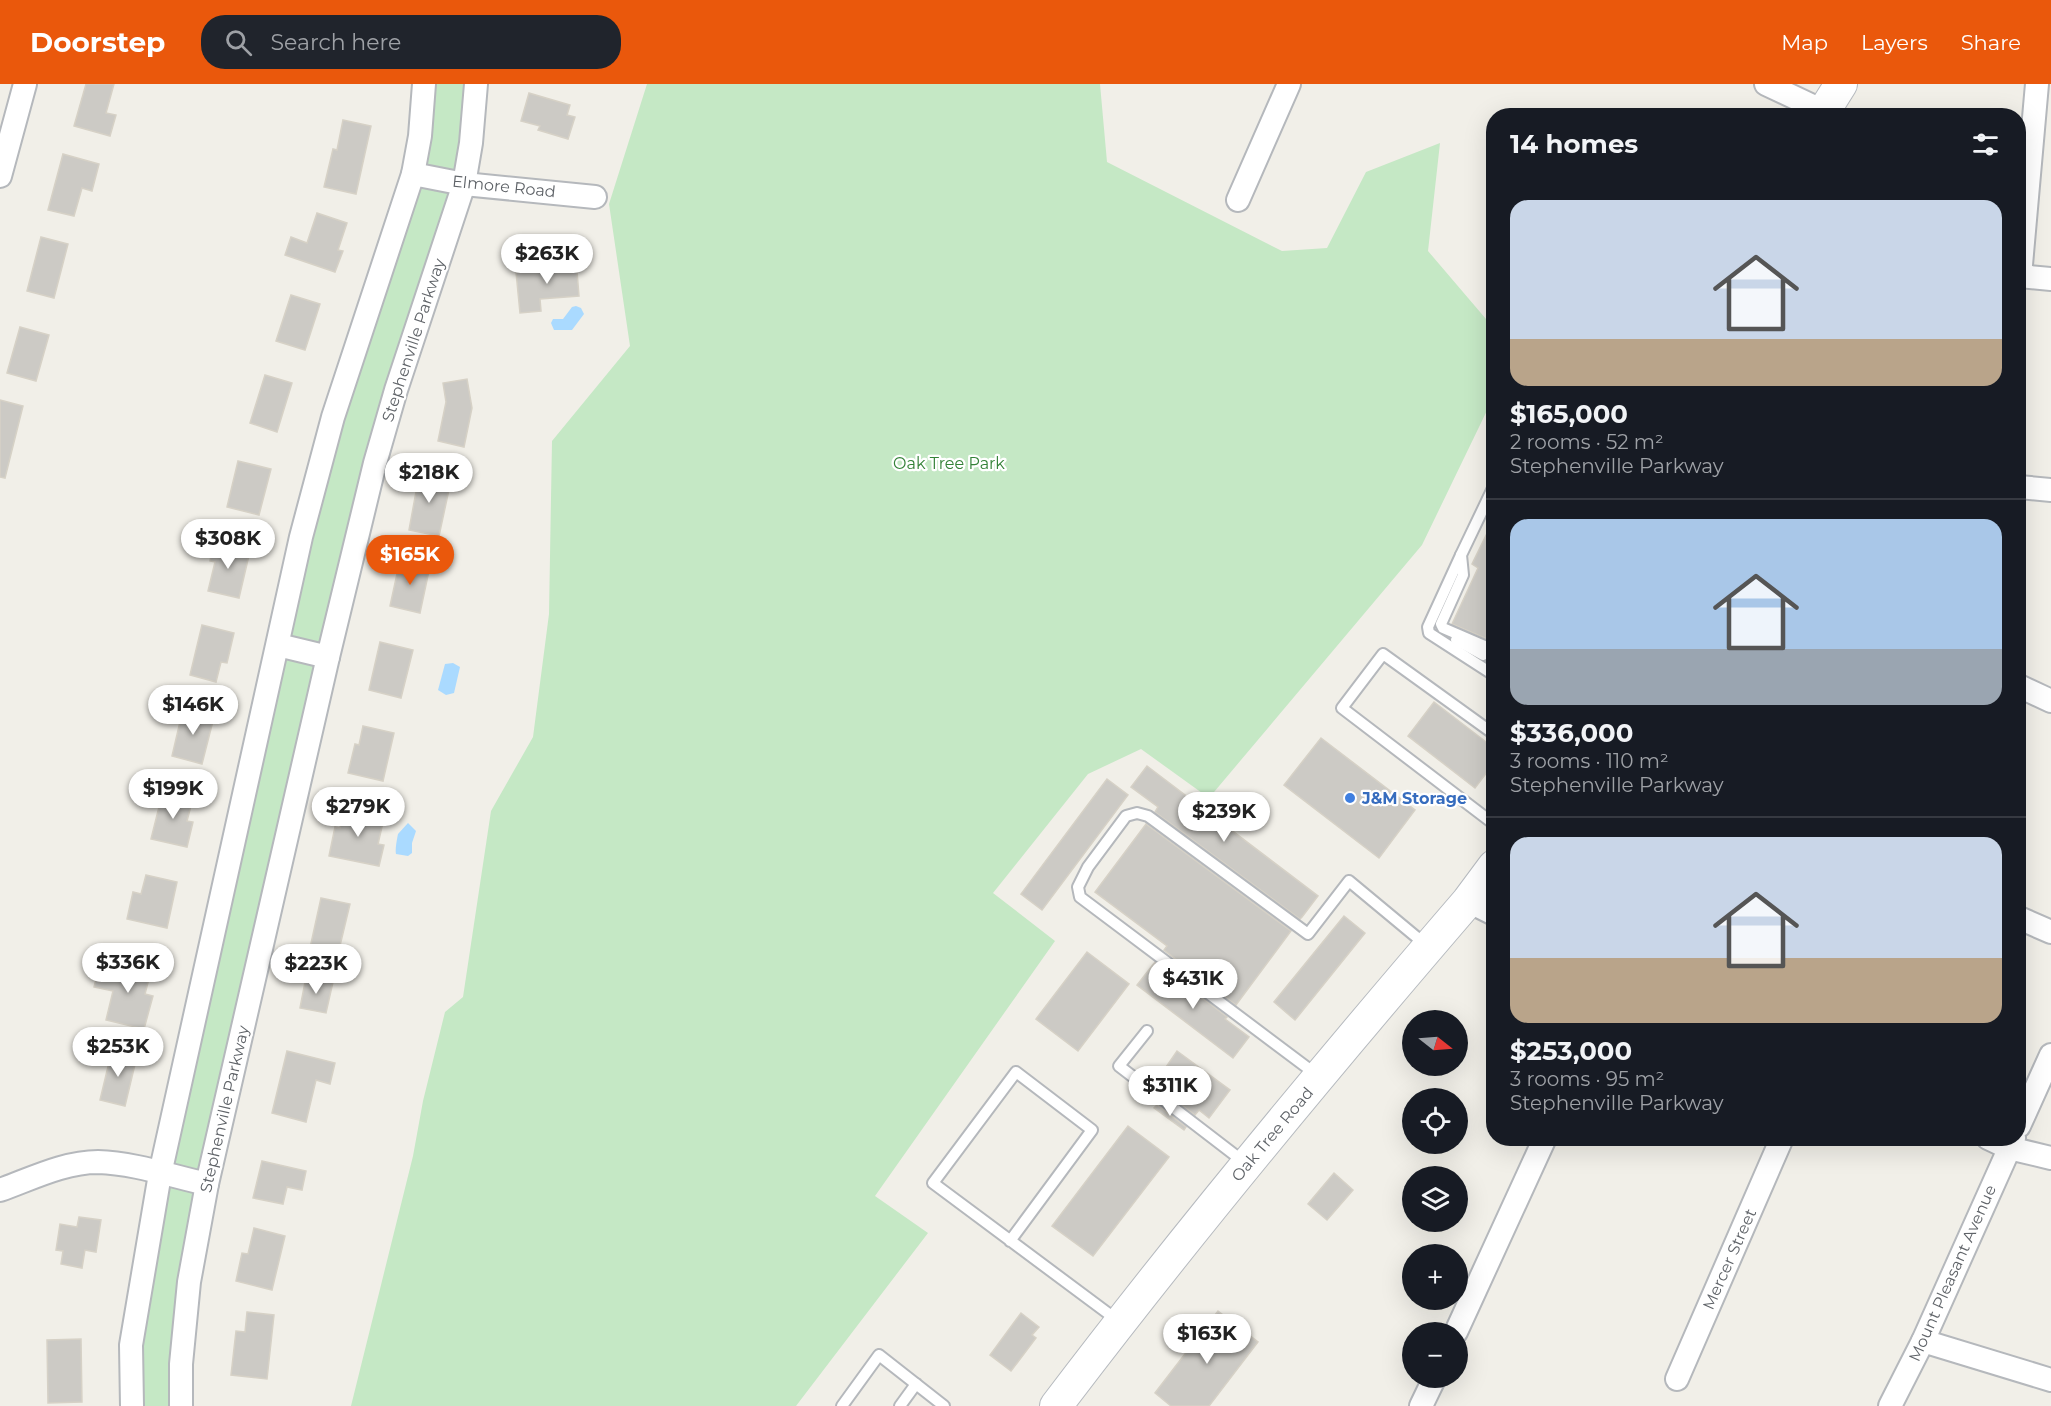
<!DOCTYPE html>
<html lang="en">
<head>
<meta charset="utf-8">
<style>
  body { margin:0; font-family:Montserrat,sans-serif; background:#20242c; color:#f1f3f6; height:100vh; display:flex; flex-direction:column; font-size:22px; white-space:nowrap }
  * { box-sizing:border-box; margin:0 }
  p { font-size:20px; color:#9ea1a6 }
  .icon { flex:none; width:33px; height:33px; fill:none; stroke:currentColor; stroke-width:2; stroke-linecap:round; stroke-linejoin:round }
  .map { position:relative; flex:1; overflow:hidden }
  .side { position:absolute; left:1486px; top:24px; width:540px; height:1038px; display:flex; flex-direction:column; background:#171b24; border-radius:24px; box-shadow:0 6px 24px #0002 }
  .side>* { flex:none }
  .needle { width:39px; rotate:107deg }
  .buttons { position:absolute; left:1402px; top:926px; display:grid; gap:12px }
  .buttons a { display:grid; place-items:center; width:66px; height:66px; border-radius:50%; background:#171b24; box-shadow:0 6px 24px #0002; font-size:30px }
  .price { position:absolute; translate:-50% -51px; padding:0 14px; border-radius:21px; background:#fff; color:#222; font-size:20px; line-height:39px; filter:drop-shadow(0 2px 3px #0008) }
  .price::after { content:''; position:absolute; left:50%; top:36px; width:18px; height:14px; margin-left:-9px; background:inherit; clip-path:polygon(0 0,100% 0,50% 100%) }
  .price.current { background:#ea580c; color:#fff }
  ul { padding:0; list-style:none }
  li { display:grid; align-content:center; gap:12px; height:318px; padding:0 24px }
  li+li { border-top:2px solid #363941 }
  li span { display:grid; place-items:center; height:186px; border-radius:18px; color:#555 }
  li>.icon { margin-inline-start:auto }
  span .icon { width:108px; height:108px; fill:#fffc; stroke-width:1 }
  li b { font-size:26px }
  h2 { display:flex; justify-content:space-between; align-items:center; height:72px; padding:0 24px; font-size:26px }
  header { display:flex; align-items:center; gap:36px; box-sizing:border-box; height:84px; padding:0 30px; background:#ea580c; color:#fff }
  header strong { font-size:28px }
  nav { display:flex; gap:33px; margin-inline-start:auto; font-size:21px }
  .search { width:420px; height:54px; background:#20242c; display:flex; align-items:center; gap:15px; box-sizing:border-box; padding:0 21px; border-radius:24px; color:#9ea1a6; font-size:22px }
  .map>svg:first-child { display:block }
  .green { fill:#c5e8c5 }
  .water { fill:#aadaff }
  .building { fill:#cccac5; stroke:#d6d1c6; stroke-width:1.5 }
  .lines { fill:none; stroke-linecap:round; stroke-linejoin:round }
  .service-casing { stroke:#b5b8bc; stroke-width:14 }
  .minor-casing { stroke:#b5b8bc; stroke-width:26 }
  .secondary-casing { stroke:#b6babf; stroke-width:34 }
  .service { stroke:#fff; stroke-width:10 }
  .minor { stroke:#fff; stroke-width:22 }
  .secondary { stroke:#fff; stroke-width:32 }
  .shop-dot { fill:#3f7fe0; stroke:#fff; stroke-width:2 }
  .labels { text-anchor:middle; stroke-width:4.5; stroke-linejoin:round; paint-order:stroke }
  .street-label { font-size:16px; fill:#5f6368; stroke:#fff }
  .park-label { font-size:16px; fill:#348238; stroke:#fff }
  .shop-label { font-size:16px; font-weight:bold; fill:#366cbe; stroke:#fff; text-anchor:start }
</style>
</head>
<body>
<header>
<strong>Doorstep</strong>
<div class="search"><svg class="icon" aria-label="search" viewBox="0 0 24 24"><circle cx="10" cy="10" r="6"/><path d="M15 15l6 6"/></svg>Search here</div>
<nav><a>Map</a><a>Layers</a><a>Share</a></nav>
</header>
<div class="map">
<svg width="2051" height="1322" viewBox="0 0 2051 1322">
  <rect width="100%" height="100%" fill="#f1efe8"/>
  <g class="green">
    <polygon points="424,0 476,0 420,234 207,1100 181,1322 132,1322 131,1261 301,453 413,90"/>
    <polygon points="647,0 1100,0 1107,78 1282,167 1327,164 1366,88 1440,59 1428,167 1486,235 1494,236 1494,312 1422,461 1209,714 1141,665 1088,690 993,809 1055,857 875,1112 928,1149 796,1322 351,1322 413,1072 423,1017 445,928 463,913 491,727 533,653 549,530 552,357 630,262 609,120"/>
  </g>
  <g class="water">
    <polygon points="576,222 581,224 584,230 572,246 554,246 551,239 553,235 563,235 572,223"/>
    <polygon points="453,579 460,583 454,609 446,611 438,606 445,580"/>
    <path d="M408 739 416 747 412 759V769L408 772 396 770C395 765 397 755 398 750Z"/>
  </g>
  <g class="building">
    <polygon points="86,0 114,0 106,29 116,31 110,52 74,42"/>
    <polygon points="529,9 570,21 567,31 575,33 568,55 538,46 540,42 521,37"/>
    <polygon points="343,36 371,42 356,110 324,103 333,65 337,66"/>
    <polygon points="63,70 99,80 92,107 82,104 74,132 48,126"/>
    <polygon points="317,129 347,139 338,166 343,167 335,188 285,171 291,153 307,159"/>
    <polygon points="41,153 68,160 54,214 27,207"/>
    <polygon points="576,175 579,212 540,215 541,227 520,229 516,188 554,185 553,177"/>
    <polygon points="291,211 320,220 305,266 276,257"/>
    <polygon points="20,243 49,251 36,297 7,289"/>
    <polygon points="265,291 292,299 277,348 250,339"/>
    <polygon points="467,295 472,324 464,363 438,357 446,318 443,299"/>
    <polygon points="0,316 23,322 5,394 0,393"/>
    <polygon points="238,377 271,385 259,431 227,423"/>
    <polygon points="420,386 440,390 438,399 450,401 439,452 409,446"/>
    <polygon points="1494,435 1494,561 1490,556 1452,540 1478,484 1472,480"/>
    <polygon points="214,458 250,467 239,514 208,507 215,478 210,477"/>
    <polygon points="400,476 430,482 420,529 390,522"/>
    <polygon points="202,541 234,549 227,579 221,578 216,598 190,591"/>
    <polygon points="380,558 413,566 401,614 369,606"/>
    <polygon points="1434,618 1494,664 1494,679 1475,704 1408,652"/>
    <polygon points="183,625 214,633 202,680 172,672"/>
    <polygon points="363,642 394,649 383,697 348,689 355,660 359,661"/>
    <polygon points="1321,654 1415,726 1379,774 1284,701"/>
    <polygon points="1147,682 1318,812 1302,833 1300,835 1155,728 1158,723 1131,703"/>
    <polygon points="1107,695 1128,711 1042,826 1021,810"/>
    <polygon points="163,707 193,714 187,737 193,738 187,763 151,755"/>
    <polygon points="344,725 384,734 378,760 384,761 379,782 329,772 335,743 340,744"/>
    <polygon points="1146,740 1291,847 1236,921 1164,866 1167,862 1095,808"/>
    <polygon points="146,791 177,798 167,844 127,835 133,808 141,810"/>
    <polygon points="321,814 350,820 338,870 310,864"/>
    <polygon points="1344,832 1365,849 1295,936 1274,918"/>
    <polygon points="1087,868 1129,900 1078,967 1036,935"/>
    <polygon points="121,875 152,883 145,910 153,912 144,945 106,936 113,907 94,903 98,888 117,893"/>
    <polygon points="1155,878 1227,933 1225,935 1249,953 1233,974 1137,901"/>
    <polygon points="306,893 333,898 326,929 300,924"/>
    <polygon points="112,966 137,972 125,1022 100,1016"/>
    <polygon points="287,967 335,979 330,1000 316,996 306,1038 272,1029"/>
    <polygon points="1177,967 1230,1006 1209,1034 1199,1026 1195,1031 1166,1009 1178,992 1166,983"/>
    <polygon points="1157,1021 1186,1043 1184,1046 1154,1024"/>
    <polygon points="1128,1042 1169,1073 1093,1172 1052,1142"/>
    <polygon points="262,1077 306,1087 302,1106 287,1103 283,1120 253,1114"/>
    <polygon points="1334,1089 1353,1106 1327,1136 1308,1120"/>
    <polygon points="79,1133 101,1136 96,1168 85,1166 82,1184 61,1180 63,1167 56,1166 60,1140 77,1143"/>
    <polygon points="254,1144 285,1152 272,1206 236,1197 242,1169 248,1170"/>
    <polygon points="1218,1227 1258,1258 1209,1322 1171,1322 1155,1309"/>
    <polygon points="247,1228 274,1231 267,1295 231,1291 236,1247 245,1248"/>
    <polygon points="1021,1229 1039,1243 1032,1251 1036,1254 1011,1287 990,1271"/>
    <polygon points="81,1255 82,1318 48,1319 47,1256"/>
  </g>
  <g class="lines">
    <g class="service-casing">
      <g id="service">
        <polyline points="1461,471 1428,543 1429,549 1494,591"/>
        <polyline points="1456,556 1483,571"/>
        <polyline points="1487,563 1443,544 1441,540 1463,491 1461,471 1494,402"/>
        <polyline points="1494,650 1383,570 1342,624 1494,740"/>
        <polyline points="1147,947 1119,982 1244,1078"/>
        <polyline points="1317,991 1080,813 1078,803 1088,783 1126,732 1137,729 1148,732 1308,850 1349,797 1426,861"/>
        <polyline points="1010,1157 1092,1046 1016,988 933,1099 1117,1236"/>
        <polyline points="842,1322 879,1271 944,1322"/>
        <polyline points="900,1322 916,1300"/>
      </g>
    </g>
    <g class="minor-casing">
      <g id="minor">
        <polyline points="1766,0 1823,27"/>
        <polyline points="413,90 464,100 595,113"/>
        <polyline points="0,92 25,0"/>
        <polyline points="1238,116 1289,0"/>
        <polyline points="2019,192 2051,195"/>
        <polyline points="2020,192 2037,0"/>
        <polyline points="2019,403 2051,406"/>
        <polyline points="278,561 328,573"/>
        <polyline points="2019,602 2051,617"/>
        <polyline points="1468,817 1494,830"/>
        <polyline points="2019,834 2051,848"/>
        <polyline points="2019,1042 2051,971"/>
        <polyline points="1988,1054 2009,1064 2051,1074"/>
        <path d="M0 1106C31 1095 64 1078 98 1078 134 1079 171 1092 207 1100"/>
        <polyline points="1456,1248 1545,1054"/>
        <polyline points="1923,1257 2051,1296"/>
        <polyline points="1677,1295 1782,1054"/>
        <polyline points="132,1322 131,1261 160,1090 301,453 333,333 413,90 420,52 424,0"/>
        <polyline points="181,1322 181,1280 189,1198 207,1100 328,573 375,379 396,306 464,100 471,59 476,0"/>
        <polyline points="1421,1322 1435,1293"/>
        <polyline points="1890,1322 1923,1257 2014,1054"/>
      </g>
    </g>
    <g class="secondary-casing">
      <g id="secondary">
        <polyline points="1821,32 1841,0"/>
        <path d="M1056 1322C1187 1149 1326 982 1468 817L1494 782"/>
      </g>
    </g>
    <use href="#service" class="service"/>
    <use href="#minor" class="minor"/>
    <use href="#secondary" class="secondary"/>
  </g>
  <circle class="shop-dot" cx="1350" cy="714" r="6"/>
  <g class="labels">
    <g class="street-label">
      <text transform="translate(504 102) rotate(6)" y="6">Elmore Road</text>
      <text transform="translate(413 256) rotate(-72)" y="6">Stephenville Parkway</text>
      <text transform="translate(224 1025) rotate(-77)" y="6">Stephenville Parkway</text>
      <text transform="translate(1272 1050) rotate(-50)" y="6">Oak Tree Road</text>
      <text transform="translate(1729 1175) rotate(-66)" y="6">Mercer Street</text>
      <text transform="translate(1952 1189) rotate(-66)" y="6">Mount Pleasant Avenue</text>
    </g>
    <g class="park-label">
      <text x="949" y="385">Oak Tree Park</text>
    </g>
    <g class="shop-label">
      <text x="1362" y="720">J&amp;M Storage</text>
    </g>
  </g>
</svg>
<div class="buttons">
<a><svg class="needle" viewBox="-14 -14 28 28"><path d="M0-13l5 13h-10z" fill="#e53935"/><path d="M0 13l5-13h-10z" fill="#9ea1a6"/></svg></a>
<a><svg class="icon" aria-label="locate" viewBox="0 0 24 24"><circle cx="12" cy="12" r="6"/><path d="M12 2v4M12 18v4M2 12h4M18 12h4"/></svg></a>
<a><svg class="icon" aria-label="layers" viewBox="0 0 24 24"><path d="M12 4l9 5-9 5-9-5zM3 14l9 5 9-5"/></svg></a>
<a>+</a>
<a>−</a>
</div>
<b class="price" style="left:547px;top:201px">$263K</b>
<b class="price" style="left:429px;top:420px">$218K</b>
<b class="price" style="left:228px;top:486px">$308K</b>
<b class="price current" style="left:410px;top:502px">$165K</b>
<b class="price" style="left:193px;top:652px">$146K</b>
<b class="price" style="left:173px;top:736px">$199K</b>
<b class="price" style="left:358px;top:754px">$279K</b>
<b class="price" style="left:1224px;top:759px">$239K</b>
<b class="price" style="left:128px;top:910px">$336K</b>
<b class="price" style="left:316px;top:911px">$223K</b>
<b class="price" style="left:1193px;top:926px">$431K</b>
<b class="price" style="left:118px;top:994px">$253K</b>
<b class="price" style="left:1170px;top:1033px">$311K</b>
<b class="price" style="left:1207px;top:1281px">$163K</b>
<section class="side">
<h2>14 homes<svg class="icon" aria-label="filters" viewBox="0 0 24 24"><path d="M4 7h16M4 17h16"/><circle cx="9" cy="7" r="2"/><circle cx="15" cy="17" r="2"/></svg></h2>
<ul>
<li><span style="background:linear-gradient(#c9d6e8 75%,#b9a48a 0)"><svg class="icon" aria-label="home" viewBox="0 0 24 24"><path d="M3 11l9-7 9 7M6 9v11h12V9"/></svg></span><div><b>$165,000</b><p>2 rooms · 52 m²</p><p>Stephenville Parkway</p></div></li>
<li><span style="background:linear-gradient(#a9c7e8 70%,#9aa5b1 0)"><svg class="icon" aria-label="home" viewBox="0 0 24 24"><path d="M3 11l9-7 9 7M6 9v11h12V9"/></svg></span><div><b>$336,000</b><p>3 rooms · 110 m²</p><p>Stephenville Parkway</p></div></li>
<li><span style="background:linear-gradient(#c9d6e8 65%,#b9a48a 0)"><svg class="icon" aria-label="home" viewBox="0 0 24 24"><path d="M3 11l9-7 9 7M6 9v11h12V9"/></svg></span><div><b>$253,000</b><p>3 rooms · 95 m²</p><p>Stephenville Parkway</p></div></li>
</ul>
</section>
</div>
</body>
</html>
